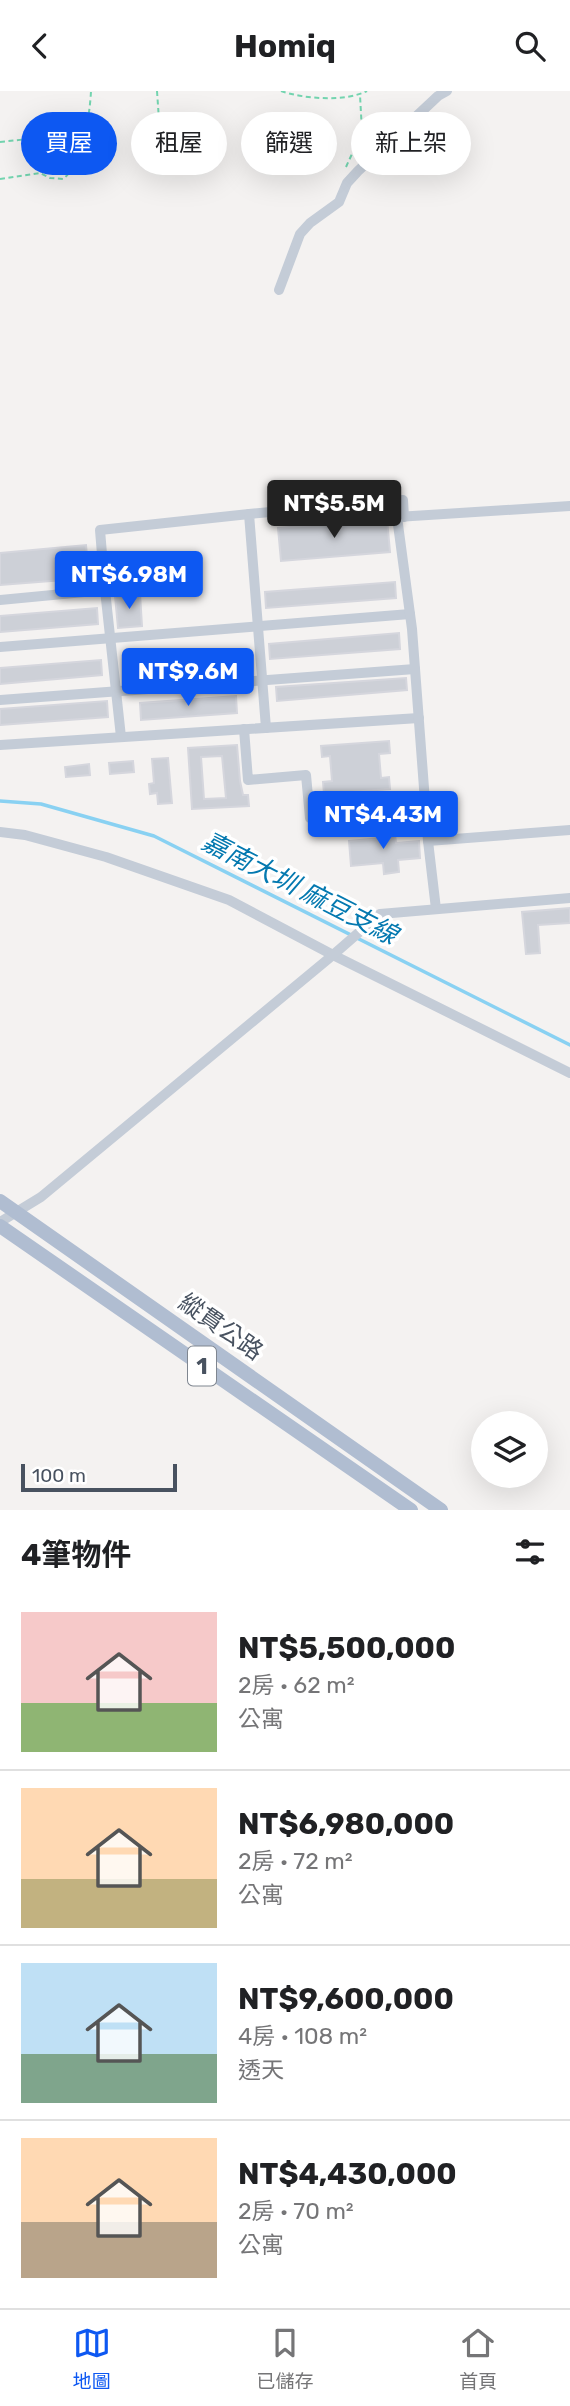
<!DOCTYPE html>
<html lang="zh-TW">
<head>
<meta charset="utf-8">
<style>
  body { margin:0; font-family:Rubik,"Noto Sans TC",sans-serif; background:#f2f2f2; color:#202124; height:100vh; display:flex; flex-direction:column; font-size:26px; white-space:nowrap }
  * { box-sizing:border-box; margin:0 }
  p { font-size:23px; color:#757577 }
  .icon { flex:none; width:38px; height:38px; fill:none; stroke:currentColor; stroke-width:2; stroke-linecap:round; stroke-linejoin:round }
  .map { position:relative; height:1419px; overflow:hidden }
  .details { display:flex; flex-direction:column; background:#fff; flex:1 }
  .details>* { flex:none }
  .hud { position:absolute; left:21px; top:21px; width:528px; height:63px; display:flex; gap:14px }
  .buttons { position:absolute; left:471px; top:1320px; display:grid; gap:14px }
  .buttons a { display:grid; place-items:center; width:77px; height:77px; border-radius:50%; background:#fff; box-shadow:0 7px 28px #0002; font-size:35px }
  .scale { position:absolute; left:21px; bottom:18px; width:156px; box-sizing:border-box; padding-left:7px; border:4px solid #485260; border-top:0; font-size:19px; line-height:24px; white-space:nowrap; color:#485260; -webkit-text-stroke:5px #fff; paint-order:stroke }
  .price { position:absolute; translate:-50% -60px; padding:0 16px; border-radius:7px; background:#0d58f2; color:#fff; font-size:23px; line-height:46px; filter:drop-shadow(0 2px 4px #0008) }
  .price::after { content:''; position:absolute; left:50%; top:42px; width:21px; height:16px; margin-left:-10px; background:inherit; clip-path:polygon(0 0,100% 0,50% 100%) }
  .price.active { background:#222; color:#fff }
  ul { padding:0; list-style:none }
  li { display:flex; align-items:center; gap:21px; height:175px; padding:0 21px }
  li+li { border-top:2px solid #e0e0e0 }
  li span { display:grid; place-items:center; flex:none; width:196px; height:140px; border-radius:0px; color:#555 }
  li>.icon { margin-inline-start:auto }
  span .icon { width:84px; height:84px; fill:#fffc; stroke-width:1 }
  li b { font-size:30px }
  h2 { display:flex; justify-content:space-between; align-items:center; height:84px; padding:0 21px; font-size:30px }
  .pill { padding:0 24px; border-radius:32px; background:#fff; box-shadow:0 7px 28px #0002; font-size:24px; line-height:63px }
  .pill.active { background:#0d58f2; color:#fff }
  header { display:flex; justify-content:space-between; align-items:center; height:91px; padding:0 21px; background:#fff; font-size:32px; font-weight:700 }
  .tabs { display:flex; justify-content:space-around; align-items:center; height:98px; border-top:2px solid #e0e0e0; background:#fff; font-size:19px; color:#757577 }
  .tabs a { display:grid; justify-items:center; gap:4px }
  .tabs .active { color:#0d58f2 }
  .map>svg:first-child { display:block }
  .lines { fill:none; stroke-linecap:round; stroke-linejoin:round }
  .stream { stroke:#89d1f2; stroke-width:3.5 }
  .building { fill:#cdd0d7; stroke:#d5d6dd; stroke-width:2; fill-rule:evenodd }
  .path { stroke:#73d4af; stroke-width:2; stroke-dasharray:5 3.5; stroke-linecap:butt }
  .minor { stroke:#c4ccd7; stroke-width:10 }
  .major { stroke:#b0bdd1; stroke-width:14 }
  .labels { text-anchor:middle; stroke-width:7; stroke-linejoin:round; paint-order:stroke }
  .shield { fill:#fff; stroke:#7f8690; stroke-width:2 }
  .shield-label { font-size:23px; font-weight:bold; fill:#485260 }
  .street-label { font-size:24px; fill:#485260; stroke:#fff }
  .water-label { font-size:26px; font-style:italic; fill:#0479b0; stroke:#fff }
</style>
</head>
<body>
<header><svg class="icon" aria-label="back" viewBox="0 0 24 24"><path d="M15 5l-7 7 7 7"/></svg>Homiq<svg class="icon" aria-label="search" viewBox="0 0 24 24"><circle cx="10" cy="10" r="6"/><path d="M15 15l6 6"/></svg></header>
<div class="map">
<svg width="570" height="1419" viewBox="0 0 570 1419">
  <rect width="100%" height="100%" fill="#f4f2f1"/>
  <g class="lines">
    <polyline class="stream" points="0,710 41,713 154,745 570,954"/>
  </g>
  <g class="building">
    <polygon points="387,428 390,461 281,470 278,437"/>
    <polygon points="86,454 89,487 0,494 0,462"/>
    <polygon points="395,491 396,507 266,517 265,501"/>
    <polygon points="140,503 142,535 118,537 115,505"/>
    <polygon points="97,517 98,533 0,541 0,525"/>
    <polygon points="399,542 400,558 270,568 269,553"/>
    <polygon points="101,569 102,584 0,593 0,577"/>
    <polygon points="406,587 407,599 277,610 276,596"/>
    <polygon points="236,605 237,622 141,629 140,612"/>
    <polygon points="107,610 108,626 0,634 0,618"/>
    <polygon points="389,650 390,662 379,663 381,687 389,686 390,698 324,703 323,691 332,690 330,665 322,666 321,655"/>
    <path d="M237 654 240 690 243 704H248L249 715 192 718 188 657ZM222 665 226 707 204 708 201 666Z"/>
    <polygon points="168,667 172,712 158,713 157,702 150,703 149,693 154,692 152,668"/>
    <polygon points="133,670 134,681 110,683 109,672"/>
    <polygon points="89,673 90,684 66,686 65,676"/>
    <polygon points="394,733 396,752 419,750 420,767 398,769 399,781 384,783 383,772 351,775 349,750 382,747 381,734"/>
    <polygon points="570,817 570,832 538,834 540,862 526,863 522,821"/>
  </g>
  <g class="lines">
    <g class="path">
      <polyline points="157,0 159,29"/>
      <path d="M281 0C304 8 345 11 367 0"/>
      <polyline points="0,51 83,42"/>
      <polyline points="346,76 362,41 360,4"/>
      <path d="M0 88 40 82 50 87 63 88C82 74 90 24 91 0"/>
    </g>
    <g class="minor">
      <polyline points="279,199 300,143 310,132 339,111 347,92 358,80 438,5 447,0"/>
      <polyline points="105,499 100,439 249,423"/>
      <polyline points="0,509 105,499 121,646"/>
      <polyline points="0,556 410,523"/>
      <polyline points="0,609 415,578"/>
      <polyline points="266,637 249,423 403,409 404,426"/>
      <polyline points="244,638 248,689 306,684 310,727 426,722"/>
      <polyline points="0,654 419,627"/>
      <polyline points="0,741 25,744 106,766 229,809 333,864 570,982"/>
      <polyline points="428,750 570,739"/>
      <polyline points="436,818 428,750 412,538 397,426 570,415"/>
      <polyline points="0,1131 41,1106 333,864 380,823 570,807"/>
    </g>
    <g class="major">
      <polyline points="0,1110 441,1419"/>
      <polyline points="0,1135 411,1419"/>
    </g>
  </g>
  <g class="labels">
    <rect class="shield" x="188" y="1255.5" width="28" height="39" rx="5"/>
    <g class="shield-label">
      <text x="202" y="1283">1</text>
    </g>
    <g class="street-label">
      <text transform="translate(221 1236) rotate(35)" y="8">縱貫公路</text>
    </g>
    <g class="water-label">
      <text transform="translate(300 797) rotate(27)" y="9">嘉南大圳 麻豆支線</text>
    </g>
  </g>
</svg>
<div class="buttons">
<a><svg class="icon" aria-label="layers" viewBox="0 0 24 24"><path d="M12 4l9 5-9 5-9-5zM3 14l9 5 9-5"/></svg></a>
</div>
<div class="scale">100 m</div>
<b class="price active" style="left:334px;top:449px">NT$5.5M</b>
<b class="price" style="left:129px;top:520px">NT$6.98M</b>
<b class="price" style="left:188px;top:617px">NT$9.6M</b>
<b class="price" style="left:383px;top:760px">NT$4.43M</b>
<div class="hud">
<a class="pill active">買屋</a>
<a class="pill">租屋</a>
<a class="pill">篩選</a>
<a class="pill">新上架</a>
</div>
</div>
<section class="details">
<h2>4筆物件<svg class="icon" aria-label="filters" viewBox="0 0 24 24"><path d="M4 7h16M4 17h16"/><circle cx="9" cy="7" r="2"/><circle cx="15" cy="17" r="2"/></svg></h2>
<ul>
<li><span style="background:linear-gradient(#f6c9c9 65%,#8fb573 0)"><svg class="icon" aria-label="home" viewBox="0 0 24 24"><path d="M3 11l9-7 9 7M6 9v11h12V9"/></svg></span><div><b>NT$5,500,000</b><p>2房 · 62 m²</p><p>公寓</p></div></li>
<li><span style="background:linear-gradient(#ffd9b3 65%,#c2b280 0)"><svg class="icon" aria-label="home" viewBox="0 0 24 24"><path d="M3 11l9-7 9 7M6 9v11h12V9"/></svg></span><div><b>NT$6,980,000</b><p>2房 · 72 m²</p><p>公寓</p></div></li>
<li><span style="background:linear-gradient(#bfe0f5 65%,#7fa58c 0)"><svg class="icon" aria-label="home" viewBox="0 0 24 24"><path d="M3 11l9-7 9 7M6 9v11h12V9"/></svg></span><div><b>NT$9,600,000</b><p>4房 · 108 m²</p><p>透天</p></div></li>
<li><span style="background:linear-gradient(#ffd9b3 60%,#b9a48a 0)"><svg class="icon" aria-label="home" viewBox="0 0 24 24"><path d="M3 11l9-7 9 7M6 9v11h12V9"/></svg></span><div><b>NT$4,430,000</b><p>2房 · 70 m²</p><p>公寓</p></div></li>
</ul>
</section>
<nav class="tabs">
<a class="active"><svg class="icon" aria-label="map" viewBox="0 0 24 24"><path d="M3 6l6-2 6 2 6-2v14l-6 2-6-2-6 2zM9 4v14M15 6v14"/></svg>地圖</a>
<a><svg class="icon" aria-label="saved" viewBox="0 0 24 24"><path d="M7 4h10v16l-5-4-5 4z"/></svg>已儲存</a>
<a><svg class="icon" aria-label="home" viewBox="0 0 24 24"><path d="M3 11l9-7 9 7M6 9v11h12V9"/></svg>首頁</a>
</nav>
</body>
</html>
